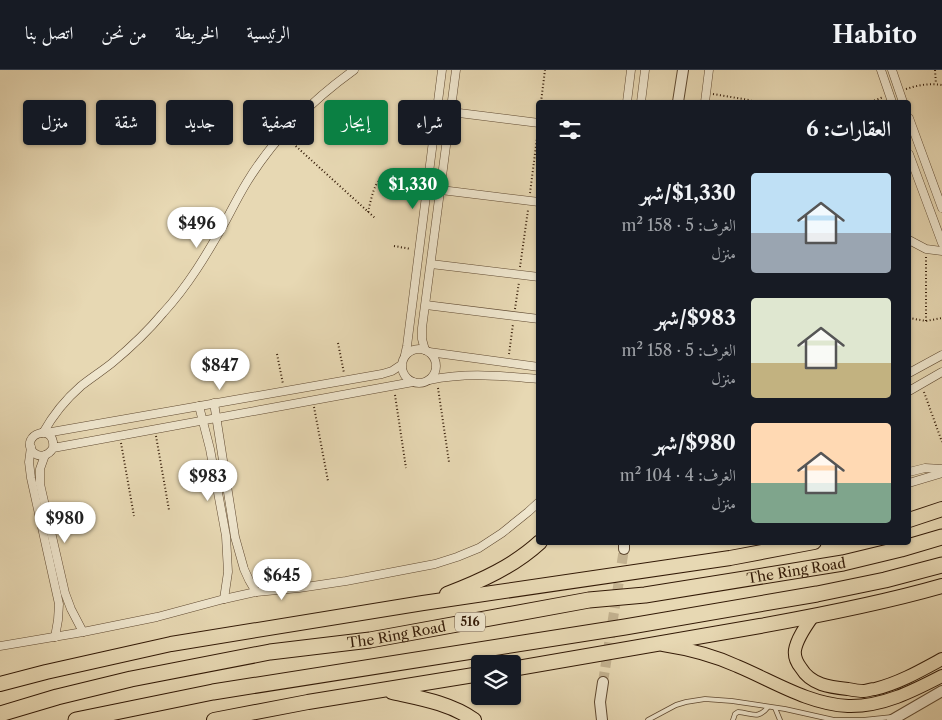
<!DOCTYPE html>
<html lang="ar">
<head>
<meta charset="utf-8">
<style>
  body { margin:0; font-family:"Libre Caslon Text",Amiri,serif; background:#20242c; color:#f1f3f6; direction:rtl; height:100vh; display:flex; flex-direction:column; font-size:19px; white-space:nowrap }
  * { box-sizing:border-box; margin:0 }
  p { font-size:16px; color:#9ea1a6 }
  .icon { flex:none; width:28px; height:28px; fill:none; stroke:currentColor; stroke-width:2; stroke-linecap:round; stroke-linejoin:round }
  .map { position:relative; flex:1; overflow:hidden; direction:ltr }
  .drawer { position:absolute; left:536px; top:30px; width:375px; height:445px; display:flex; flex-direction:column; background:#171b24; border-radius:5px; box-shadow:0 1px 4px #0004; direction:rtl }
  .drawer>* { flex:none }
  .top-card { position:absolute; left:15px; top:30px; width:446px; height:45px; direction:rtl; display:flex; gap:10px }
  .tools { position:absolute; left:471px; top:585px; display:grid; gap:10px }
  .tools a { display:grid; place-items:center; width:50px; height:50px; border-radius:5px; background:#171b24; box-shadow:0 1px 4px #0004; font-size:25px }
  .price { position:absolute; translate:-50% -42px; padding:0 11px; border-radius:18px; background:#fff; color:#222; font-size:16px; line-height:32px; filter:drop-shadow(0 1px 2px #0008) }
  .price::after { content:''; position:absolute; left:50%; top:30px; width:15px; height:11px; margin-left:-8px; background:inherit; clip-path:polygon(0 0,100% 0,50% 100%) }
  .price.on { background:#0b8043; color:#fff }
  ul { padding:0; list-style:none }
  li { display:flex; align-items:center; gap:15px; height:125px; padding:0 20px }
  li span { display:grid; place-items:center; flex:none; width:140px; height:100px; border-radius:5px; color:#555 }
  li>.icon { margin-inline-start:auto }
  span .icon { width:60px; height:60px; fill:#fffc; stroke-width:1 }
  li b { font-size:21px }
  h2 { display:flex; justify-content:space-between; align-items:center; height:60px; padding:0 20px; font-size:21px }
  .pill { padding:0 18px; border-radius:5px; background:#171b24; box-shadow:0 1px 4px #0004; font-size:18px; line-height:45px }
  .pill.on { background:#0b8043; color:#fff }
  header { display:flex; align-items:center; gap:30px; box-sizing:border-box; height:70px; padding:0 25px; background:#171b24; border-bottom:1px solid #363941 }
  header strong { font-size:24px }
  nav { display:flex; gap:28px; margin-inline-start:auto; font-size:18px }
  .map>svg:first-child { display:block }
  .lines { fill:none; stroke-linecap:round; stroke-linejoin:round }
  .tertiary-tunnel { stroke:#c3b290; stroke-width:10; stroke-dasharray:10 5; stroke-linecap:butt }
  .service-casing { stroke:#5f4931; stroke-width:5.5 }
  .minor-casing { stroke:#5f4931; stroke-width:9 }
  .tertiary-casing { stroke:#5f4931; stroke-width:12 }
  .primary-casing { stroke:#321906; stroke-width:14 }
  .trunk-casing { stroke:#321906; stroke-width:16 }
  .motorway-casing { stroke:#321906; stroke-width:17 }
  .path { stroke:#321906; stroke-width:2; stroke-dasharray:1 2.5; stroke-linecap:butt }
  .service { stroke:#efe6ce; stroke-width:4 }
  .minor { stroke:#efe6ce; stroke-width:8 }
  .tertiary { stroke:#efe6ce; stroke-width:10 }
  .primary { stroke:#e7d8b3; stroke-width:12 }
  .trunk { stroke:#e7d8b3; stroke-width:14 }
  .motorway { stroke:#e7d8b3; stroke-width:15 }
  .labels { text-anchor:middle; stroke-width:4; stroke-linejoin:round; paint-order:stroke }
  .shield { fill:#efe6ce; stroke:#6b5642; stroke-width:1 }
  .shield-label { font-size:12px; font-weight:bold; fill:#321906 }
  .street-label { font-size:14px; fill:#321906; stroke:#efe6ce }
</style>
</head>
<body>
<header>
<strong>Habito</strong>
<nav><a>الرئيسية</a><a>الخريطة</a><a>من نحن</a><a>اتصل بنا</a></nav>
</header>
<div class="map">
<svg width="942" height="650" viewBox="0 0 942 650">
  <rect width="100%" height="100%" fill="#e7d8b3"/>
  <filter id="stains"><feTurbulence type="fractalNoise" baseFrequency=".004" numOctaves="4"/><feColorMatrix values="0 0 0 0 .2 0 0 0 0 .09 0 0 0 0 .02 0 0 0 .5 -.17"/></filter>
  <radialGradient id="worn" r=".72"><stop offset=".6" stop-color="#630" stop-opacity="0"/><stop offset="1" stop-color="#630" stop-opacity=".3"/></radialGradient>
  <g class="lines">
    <polyline class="tertiary-tunnel" points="603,612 624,479"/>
    <g class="service-casing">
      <g id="service">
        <polyline points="775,638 780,650"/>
        <polyline points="648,650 676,635 686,632 705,629 732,631 785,639 834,650 863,650 892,647"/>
        <path d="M733 650 735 644 738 642C752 643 758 650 768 637"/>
      </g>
    </g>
    <g class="minor-casing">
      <g id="minor">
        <polyline points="881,0 892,32"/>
        <polyline points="892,0 903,32"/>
        <polyline points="627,32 631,0"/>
        <polyline points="641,32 645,0"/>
        <polyline points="705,32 709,0"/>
        <polyline points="451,42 539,53"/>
        <polyline points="909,48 942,138"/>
        <polyline points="909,84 942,173"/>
        <polyline points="441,120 539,132"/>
        <polyline points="909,170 926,179 942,181"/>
        <polyline points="431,194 539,207"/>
        <polyline points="426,235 539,249"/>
        <circle cx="419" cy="296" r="17"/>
        <polyline points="425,280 422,269 422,258 456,0"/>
        <polyline points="429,282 539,297"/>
        <polyline points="405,285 407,276 442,0"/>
        <polyline points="909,303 942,285"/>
        <path d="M429 310C468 302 500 306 539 309"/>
        <polyline points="909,321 942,302"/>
        <polyline points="214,333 235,467 244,499 249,510 256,522"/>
        <polyline points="199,336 210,379 226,466 228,502 224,529"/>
        <path d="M43 363C53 345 66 329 81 316 91 308 102 301 112 293 130 278 148 261 163 243 188 216 207 184 225 152 232 139 239 125 247 112 274 68 311 31 354 0"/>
        <polyline points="46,363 382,304 392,301 401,295"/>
        <polyline points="31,377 29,392 31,408 59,534 58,550 55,567"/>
        <path d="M53 378C56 351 19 365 33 382 40 389 49 385 53 378L413 312"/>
        <polyline points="45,385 40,399 40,414 65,523 71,539 83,562"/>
        <polyline points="909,402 925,398 942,399"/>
        <polyline points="909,413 942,403"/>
        <polyline points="0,576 83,562 157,547 224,529 256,522 299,518 346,511 435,494 457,487 479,478 502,463 528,442 539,432"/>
      </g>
    </g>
    <g class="tertiary-casing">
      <g id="tertiary">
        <polyline points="678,32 683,0"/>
        <polyline points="624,479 624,472"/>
        <polyline points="602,650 600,632 603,612"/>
        <polyline points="892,650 942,621"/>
      </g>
    </g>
    <g class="primary-casing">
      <g id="primary">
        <path d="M813 546C806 556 797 568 795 580 794 587 797 593 801 598 811 615 830 617 848 619 853 620 859 621 864 621 867 621 871 619 875 619 899 613 920 601 942 589"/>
        <path d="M663 575C689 579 713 585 737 596 773 611 808 634 848 636 882 637 913 621 942 606"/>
      </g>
    </g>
    <g class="trunk-casing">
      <g id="trunk">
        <polyline points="909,450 942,439"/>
        <path d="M447 524C481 511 514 496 540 472"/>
        <path d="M512 599C595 585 678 571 760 556 821 545 883 533 942 516"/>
        <polyline points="0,614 46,602 171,574 423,533 730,488 814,472"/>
        <path d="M392 622C419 628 450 633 474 650"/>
        <polyline points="214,650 308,632 480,604"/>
      </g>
    </g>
    <g class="motorway-casing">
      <g id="motorway">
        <path id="s1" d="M0 644 57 627 131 609 270 582 370 570 589 530 645 525 843 493 901 479 942 467"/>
        <polyline points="76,650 213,622 625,557 817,524 885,510 942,495"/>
      </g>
    </g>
    <g class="path">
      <polyline points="935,0 936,14"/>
      <path d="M906 19C918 15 930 13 942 15"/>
      <polyline points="713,24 749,30 755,32"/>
      <polyline points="541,32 545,0"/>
      <polyline points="871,32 883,27"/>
      <polyline points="288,69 375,148"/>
      <polyline points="530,123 538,60"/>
      <path d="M368 142C370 134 372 123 376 115 385 99 406 107 420 109"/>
      <polyline points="394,176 411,179"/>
      <polyline points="520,197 528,140"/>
      <polyline points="515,239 519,212"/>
      <polyline points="909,248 926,251 942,248"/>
      <polyline points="926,251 926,186"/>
      <polyline points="338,273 344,303"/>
      <polyline points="277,284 283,314"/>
      <polyline points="509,284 513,254"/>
      <polyline points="438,318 449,392"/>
      <polyline points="924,322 942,372"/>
      <polyline points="395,325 406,398"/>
      <polyline points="314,337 328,411"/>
      <polyline points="156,366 169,440"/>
      <polyline points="121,373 134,446"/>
    </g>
    <use href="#service" class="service"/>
    <use href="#minor" class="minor"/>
    <use href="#tertiary" class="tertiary"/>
    <use href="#primary" class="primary"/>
    <use href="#trunk" class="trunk"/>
    <use href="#motorway" class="motorway"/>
  </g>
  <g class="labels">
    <rect class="shield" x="455" y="542.5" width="30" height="19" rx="4"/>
    <g class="shield-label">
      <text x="470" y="556">516</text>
    </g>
    <g class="street-label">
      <text dy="5" stroke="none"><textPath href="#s1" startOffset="810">The Ring Road</textPath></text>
      <text dy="5" stroke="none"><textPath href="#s1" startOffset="405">The Ring Road</textPath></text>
    </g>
  </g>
  <rect width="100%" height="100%" filter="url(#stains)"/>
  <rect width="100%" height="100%" fill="url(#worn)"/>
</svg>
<div class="tools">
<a><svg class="icon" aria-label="layers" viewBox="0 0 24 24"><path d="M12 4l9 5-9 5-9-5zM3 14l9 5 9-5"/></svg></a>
</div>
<b class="price on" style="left:413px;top:140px">$1,330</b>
<b class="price" style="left:197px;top:179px">$496</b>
<b class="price" style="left:220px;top:321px">$847</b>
<b class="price" style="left:208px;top:432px">$983</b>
<b class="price" style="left:65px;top:474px">$980</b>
<b class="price" style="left:282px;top:531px">$645</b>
<div class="top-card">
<a class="pill">شراء</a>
<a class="pill on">إيجار</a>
<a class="pill">تصفية</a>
<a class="pill">جديد</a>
<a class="pill">شقة</a>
<a class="pill">منزل</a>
</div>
<section class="drawer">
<h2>العقارات: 6<svg class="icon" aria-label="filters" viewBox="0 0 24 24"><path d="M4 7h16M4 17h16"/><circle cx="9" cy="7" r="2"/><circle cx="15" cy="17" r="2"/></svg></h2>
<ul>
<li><span style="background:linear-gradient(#bfe0f5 60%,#9aa5b1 0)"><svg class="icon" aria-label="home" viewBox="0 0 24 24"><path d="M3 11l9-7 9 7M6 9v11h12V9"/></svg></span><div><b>$1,330/شهر</b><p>الغرف: 5 · 158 m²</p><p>منزل</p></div></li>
<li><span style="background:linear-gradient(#dfe7d0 65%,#c2b280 0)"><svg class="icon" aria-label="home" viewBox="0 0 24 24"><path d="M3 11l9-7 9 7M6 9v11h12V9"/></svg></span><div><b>$983/شهر</b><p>الغرف: 5 · 158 m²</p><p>منزل</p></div></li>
<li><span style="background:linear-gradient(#ffd9b3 60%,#7fa58c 0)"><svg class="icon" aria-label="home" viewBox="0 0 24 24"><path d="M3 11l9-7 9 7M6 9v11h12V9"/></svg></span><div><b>$980/شهر</b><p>الغرف: 4 · 104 m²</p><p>منزل</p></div></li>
</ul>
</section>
</div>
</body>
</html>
